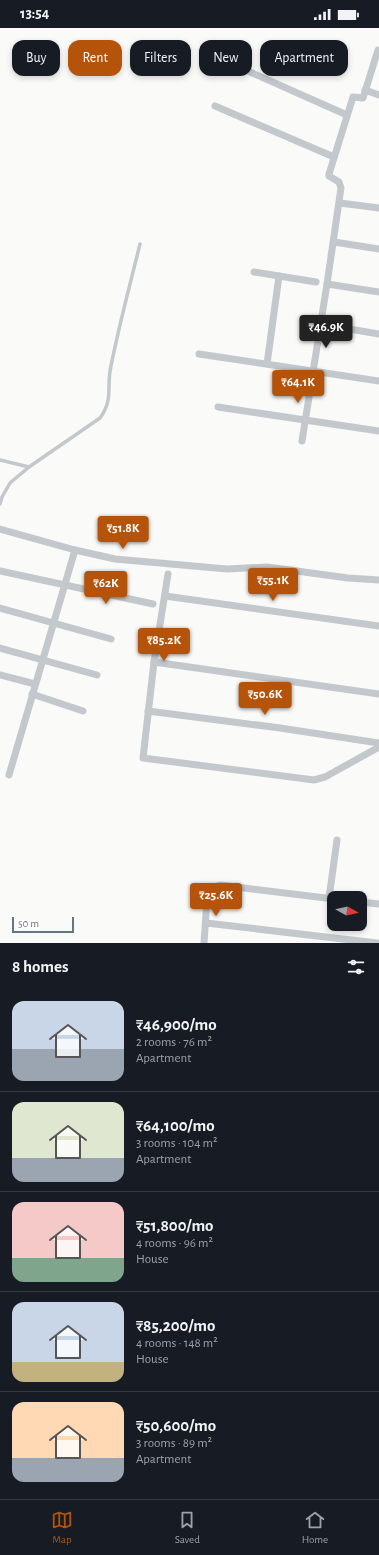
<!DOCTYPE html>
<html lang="en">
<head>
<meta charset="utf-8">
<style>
  body { margin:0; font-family:"Alegreya Sans",sans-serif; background:#20242c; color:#f1f3f6; height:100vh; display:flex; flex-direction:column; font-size:15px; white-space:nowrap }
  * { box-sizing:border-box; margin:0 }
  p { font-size:13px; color:#9ea1a6 }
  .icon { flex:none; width:22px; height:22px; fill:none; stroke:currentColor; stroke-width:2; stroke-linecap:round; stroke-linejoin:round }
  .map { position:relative; height:915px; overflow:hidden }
  .details { display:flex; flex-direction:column; background:#171b24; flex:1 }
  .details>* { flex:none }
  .banner { position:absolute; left:12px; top:12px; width:355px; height:36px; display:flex; gap:8px }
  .needle { width:26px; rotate:98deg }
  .buttons { position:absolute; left:327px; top:863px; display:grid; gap:8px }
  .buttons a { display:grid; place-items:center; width:40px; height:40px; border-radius:8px; background:#171b24; box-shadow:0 2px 6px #0003; font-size:20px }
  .scale { position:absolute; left:12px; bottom:10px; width:62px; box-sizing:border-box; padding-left:4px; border:2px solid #657683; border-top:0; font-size:11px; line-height:14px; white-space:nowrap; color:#657683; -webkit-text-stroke:3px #fff; paint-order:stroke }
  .price { position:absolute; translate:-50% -34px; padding:0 9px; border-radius:4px; background:#b45309; color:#fff; font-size:13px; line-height:26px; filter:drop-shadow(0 1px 2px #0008) }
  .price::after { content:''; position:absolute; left:50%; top:24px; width:12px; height:9px; margin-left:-6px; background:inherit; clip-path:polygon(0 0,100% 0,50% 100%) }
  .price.active { background:#222; color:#fff }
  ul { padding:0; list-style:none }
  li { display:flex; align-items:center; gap:12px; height:100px; padding:0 12px }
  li+li { border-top:1px solid #363941 }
  li span { display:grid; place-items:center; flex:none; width:112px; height:80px; border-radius:12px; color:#555 }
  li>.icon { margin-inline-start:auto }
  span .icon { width:48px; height:48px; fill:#fffc; stroke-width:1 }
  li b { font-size:17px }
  h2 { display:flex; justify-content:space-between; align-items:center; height:48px; padding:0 12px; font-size:17px }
  .chip { padding:0 14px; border-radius:12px; background:#171b24; box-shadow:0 2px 6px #0003; font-size:14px; line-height:36px }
  .chip.active { background:#b45309; color:#fff }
  .status { display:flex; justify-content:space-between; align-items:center; height:28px; padding:0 20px; background:#171b24; direction:ltr }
  .status svg { height:11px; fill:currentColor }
  .tab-bar { display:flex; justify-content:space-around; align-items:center; height:56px; border-top:1px solid #363941; background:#171b24; font-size:11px; color:#9ea1a6 }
  .tab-bar a { display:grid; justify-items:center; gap:2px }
  .tab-bar .active { color:#b45309 }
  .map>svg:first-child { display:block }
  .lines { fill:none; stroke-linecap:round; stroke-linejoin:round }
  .lane { stroke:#c3c8cc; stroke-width:3.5 }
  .street { stroke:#c3c8cc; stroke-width:7 }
</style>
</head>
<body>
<div class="status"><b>13:54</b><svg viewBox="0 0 49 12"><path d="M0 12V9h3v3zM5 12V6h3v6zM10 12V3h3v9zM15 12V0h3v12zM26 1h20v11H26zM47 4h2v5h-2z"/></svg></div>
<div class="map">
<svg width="379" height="915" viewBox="0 0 379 915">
  <rect width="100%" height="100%" fill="#fafaf8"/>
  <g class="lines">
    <g class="lane">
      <polyline points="0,432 29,439"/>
      <path d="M0 476 2 469 10 455 29 439 100 390C114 371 106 359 111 338 119 297 130 257 140 216"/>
    </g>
    <g class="street">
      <polyline points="232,36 347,87"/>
      <polyline points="365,62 379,67"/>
      <polyline points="215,78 334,129"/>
      <polyline points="340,175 379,180"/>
      <polyline points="334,214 379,221"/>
      <polyline points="254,244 316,254"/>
      <polyline points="327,256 341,160 339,154 329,148 329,146 353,69 363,70 378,22"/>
      <polyline points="320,296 379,306"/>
      <polyline points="199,326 379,353"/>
      <polyline points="267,336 279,248"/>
      <polyline points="218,379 379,403"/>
      <polyline points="302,413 327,256 379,264"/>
      <polyline points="0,501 75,522 115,531 227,541 267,539 348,550 379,552"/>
      <polyline points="0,543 153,576"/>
      <polyline points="168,546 154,634 143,730 314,752 325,749 379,719"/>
      <polyline points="165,568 379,598"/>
      <polyline points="0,580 111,611"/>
      <polyline points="0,620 97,647"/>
      <polyline points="154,634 379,666"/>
      <polyline points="0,647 35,656"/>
      <polyline points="32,666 83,683"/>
      <polyline points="148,683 280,700 379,715"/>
      <polyline points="9,747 75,522"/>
      <polyline points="329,870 337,812"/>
      <polyline points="360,874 379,876"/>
      <polyline points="206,895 377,915"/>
      <polyline points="204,915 207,871 213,859 220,857 334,871"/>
    </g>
  </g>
</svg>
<div class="buttons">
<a><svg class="needle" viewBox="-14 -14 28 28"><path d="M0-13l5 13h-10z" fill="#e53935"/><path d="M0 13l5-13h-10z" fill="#9ea1a6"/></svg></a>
</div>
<div class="scale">50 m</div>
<b class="price active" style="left:326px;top:321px">₹46.9K</b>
<b class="price" style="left:298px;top:376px">₹64.1K</b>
<b class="price" style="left:123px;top:522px">₹51.8K</b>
<b class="price" style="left:273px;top:574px">₹55.1K</b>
<b class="price" style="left:106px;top:577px">₹62K</b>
<b class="price" style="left:164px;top:634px">₹85.2K</b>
<b class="price" style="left:265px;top:688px">₹50.6K</b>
<b class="price" style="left:216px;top:889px">₹25.6K</b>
<div class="banner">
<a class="chip">Buy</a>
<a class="chip active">Rent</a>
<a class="chip">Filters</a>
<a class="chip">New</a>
<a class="chip">Apartment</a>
</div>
</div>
<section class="details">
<h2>8 homes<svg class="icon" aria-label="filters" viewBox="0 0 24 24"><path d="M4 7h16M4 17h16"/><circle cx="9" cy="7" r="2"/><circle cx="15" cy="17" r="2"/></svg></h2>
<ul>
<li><span style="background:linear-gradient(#c9d6e8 60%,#9aa5b1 0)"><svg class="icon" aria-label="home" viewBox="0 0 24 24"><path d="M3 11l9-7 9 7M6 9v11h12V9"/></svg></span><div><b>₹46,900/mo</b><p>2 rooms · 76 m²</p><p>Apartment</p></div></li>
<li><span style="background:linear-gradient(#dfe7d0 70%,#9aa5b1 0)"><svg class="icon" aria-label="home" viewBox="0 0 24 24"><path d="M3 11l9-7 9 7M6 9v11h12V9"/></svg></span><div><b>₹64,100/mo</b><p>3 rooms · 104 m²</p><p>Apartment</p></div></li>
<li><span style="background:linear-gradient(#f6c9c9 70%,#7fa58c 0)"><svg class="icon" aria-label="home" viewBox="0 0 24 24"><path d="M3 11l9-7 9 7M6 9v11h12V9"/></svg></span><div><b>₹51,800/mo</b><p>4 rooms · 96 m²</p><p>House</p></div></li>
<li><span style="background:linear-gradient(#c9d6e8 75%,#c2b280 0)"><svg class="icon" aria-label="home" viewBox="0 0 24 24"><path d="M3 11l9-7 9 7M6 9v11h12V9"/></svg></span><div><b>₹85,200/mo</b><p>4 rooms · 148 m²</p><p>House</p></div></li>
<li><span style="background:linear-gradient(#ffd9b3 70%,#9aa5b1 0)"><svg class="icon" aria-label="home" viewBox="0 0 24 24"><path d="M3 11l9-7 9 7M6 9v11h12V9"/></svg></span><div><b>₹50,600/mo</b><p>3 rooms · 89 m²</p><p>Apartment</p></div></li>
</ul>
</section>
<nav class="tab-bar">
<a class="active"><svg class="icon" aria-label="map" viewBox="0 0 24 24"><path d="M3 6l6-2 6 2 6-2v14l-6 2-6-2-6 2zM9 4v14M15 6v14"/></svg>Map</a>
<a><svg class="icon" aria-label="saved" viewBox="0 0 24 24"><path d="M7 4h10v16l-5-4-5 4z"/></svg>Saved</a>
<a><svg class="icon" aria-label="home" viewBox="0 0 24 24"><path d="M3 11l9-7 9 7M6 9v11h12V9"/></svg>Home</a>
</nav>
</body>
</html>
